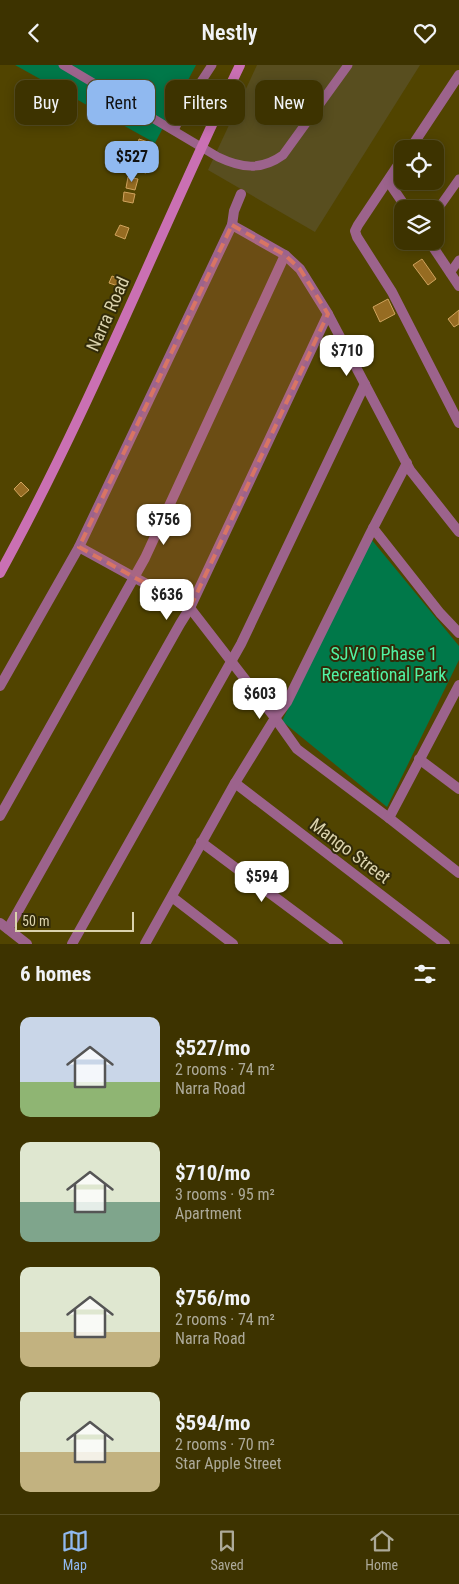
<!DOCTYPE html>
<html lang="en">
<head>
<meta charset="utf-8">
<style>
  body { margin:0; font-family:"Roboto Condensed",sans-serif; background:#483f0f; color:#f1f3f6; height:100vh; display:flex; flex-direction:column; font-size:19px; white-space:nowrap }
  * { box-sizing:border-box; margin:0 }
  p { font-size:16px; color:#adaa99 }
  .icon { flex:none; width:28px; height:28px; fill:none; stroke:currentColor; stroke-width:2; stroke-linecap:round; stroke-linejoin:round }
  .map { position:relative; height:879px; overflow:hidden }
  .drawer { display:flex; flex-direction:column; background:#3d3300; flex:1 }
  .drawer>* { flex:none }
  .guide { position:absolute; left:15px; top:15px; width:430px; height:45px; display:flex; gap:10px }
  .tools { position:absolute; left:394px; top:75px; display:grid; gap:10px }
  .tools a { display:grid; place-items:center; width:50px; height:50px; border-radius:10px; background:#3d3300; box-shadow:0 2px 12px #0003,0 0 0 1px #564e22; font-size:25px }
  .scale { position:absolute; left:15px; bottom:12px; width:119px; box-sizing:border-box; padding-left:5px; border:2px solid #dbd3ad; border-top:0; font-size:14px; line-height:18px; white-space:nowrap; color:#dbd3ad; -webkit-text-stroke:4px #322b08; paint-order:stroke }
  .price { position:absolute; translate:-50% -42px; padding:0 11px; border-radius:10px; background:#fff; color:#222; font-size:16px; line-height:32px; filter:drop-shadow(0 1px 2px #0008) }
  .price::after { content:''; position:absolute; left:50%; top:30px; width:15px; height:11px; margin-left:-8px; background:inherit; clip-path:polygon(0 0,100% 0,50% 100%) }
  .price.on { background:#90b9f0; color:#111 }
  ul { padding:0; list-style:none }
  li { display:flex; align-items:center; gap:15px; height:125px; padding:0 20px }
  li span { display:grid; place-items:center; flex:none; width:140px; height:100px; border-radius:10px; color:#555 }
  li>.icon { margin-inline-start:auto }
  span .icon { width:60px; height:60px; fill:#fffc; stroke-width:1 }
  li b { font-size:21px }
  h2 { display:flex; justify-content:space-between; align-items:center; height:60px; padding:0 20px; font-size:21px }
  .chip { padding:0 18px; border-radius:10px; background:#3d3300; box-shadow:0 2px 12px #0003,0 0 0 1px #564e22; font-size:18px; line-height:45px }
  .chip.on { background:#90b9f0; color:#111 }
  header { display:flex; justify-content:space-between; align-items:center; height:65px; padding:0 20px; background:#3d3300; font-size:22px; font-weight:600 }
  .dock { display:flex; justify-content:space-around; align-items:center; height:70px; border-top:1px solid #564e22; background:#3d3300; font-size:14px; color:#adaa99 }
  .dock a { display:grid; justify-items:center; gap:2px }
  .dock .on { color:#90b9f0 }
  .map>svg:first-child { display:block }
  .built { fill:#584e1f }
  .green { fill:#007849 }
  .building { fill:#966c22; stroke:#d0a35d }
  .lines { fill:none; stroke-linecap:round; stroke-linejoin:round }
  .lane { stroke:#9c638c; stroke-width:9 }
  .street { stroke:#9c638c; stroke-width:10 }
  .secondary { stroke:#ca70b3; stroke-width:10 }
  .marked { fill:#d87564; fill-opacity:0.2; stroke:#d87564; stroke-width:4; stroke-dasharray:10 6; stroke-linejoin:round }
  .labels { text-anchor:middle; stroke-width:4; stroke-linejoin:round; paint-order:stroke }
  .street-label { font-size:18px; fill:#dbd3ad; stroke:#322b08 }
  .park-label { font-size:18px; fill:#51f4a4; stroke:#322b08 }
</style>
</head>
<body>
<header><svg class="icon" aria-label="back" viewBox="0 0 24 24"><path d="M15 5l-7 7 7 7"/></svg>Nestly<svg class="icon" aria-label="heart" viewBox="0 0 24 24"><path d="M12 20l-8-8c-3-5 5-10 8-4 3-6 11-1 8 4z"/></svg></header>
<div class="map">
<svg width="459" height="879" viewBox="0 0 459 879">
  <rect width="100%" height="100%" fill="#514400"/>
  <polygon class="built" points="257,0 420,0 315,167 208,105"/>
  <g class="green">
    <polygon points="15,0 196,0 155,78"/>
    <polygon points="371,474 459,581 459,595 387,742 282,656"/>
  </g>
  <g class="building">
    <polygon points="139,74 154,79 146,108 131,104"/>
    <polygon points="128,112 138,114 135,125 126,123"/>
    <polygon points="124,127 135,129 133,138 123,136"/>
    <polygon points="120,160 129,163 125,174 115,170"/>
    <polygon points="422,194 436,214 428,220 413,200"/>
    <polygon points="112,211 124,216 121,222 109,218"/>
    <polygon points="388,234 395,249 380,257 373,242"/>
    <polygon points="459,245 459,259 454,262 448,254"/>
    <polygon points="21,417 29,425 21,432 14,424"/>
  </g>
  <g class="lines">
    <g class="lane">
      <path d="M63 0 218 92C241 103 261 106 283 90L348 0"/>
      <polyline points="174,65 189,35 212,0"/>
      <polyline points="435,148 459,114"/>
      <polyline points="450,208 459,195"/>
    </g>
    <g class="street">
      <polyline points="410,84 459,10"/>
      <polyline points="402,94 358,160 355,166 357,172 392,227 459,358"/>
      <polyline points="388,116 407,144"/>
      <polyline points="232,160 285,190 300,204 328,249 410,405 459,467"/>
      <polyline points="429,176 459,221"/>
      <polyline points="373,463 440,548 459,568"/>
      <polyline points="79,482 190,543 275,653 297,684 389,753 459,808"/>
      <polyline points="0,621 79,482 232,160 234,146 241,129"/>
      <polyline points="419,694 459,724"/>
      <polyline points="235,718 445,879"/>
      <polyline points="0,751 145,493 285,190"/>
      <polyline points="389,753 459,620"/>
      <polyline points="201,777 338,879"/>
      <polyline points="172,832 233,879"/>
      <polyline points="0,858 27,879"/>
      <polyline points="8,864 180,559 190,543 328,249"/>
      <polyline points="72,879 241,579 365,319"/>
      <polyline points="145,879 235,718 275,653 287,637 370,469 407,398"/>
    </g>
    <path class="secondary" d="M0 508C90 344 159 169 240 0"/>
  </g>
  <path class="marked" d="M232 160 285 190 300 204 328 249 190 543 79 482Z"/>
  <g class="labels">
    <g class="street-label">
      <text transform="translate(108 249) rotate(-66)" y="6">Narra Road</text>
      <text transform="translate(350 786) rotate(37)" y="6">Mango Street</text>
    </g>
    <g class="park-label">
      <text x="384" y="595">SJV10 Phase 1<tspan x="384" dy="21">Recreational Park</tspan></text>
    </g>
  </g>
</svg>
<div class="tools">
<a><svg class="icon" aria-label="locate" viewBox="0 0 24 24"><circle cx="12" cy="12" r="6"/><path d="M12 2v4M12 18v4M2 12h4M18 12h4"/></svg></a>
<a><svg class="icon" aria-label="layers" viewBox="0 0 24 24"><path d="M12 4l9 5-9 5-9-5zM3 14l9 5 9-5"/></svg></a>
</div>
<div class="scale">50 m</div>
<b class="price on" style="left:132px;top:118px">$527</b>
<b class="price" style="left:347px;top:312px">$710</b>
<b class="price" style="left:164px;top:481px">$756</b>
<b class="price" style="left:167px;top:556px">$636</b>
<b class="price" style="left:260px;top:655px">$603</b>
<b class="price" style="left:262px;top:838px">$594</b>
<div class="guide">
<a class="chip">Buy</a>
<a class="chip on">Rent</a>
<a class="chip">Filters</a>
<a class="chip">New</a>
</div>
</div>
<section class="drawer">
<h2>6 homes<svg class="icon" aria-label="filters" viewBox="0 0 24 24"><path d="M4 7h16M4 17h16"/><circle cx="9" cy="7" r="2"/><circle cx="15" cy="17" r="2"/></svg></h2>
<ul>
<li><span style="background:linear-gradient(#c9d6e8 65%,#8fb573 0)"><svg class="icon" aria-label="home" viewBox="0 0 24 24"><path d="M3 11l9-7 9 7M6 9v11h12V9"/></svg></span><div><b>$527/mo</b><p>2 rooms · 74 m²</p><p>Narra Road</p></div></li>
<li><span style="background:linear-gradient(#dfe7d0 60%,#7fa58c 0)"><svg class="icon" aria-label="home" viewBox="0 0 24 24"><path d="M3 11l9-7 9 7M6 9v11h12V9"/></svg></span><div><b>$710/mo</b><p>3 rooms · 95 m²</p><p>Apartment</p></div></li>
<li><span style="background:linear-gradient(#dfe7d0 65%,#c2b280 0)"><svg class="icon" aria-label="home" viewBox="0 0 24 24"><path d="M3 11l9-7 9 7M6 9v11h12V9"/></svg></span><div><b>$756/mo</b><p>2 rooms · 74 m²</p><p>Narra Road</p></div></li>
<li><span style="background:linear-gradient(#dfe7d0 60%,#c2b280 0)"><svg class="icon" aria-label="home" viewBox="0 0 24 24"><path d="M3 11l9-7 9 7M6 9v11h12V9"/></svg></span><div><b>$594/mo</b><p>2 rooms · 70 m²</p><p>Star Apple Street</p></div></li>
</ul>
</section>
<nav class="dock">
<a class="on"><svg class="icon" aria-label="map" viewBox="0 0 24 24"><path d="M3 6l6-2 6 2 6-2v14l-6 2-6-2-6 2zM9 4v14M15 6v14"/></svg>Map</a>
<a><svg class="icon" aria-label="saved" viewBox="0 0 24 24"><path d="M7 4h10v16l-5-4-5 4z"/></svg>Saved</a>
<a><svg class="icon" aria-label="home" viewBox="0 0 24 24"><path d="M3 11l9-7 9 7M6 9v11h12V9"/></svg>Home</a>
</nav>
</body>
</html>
